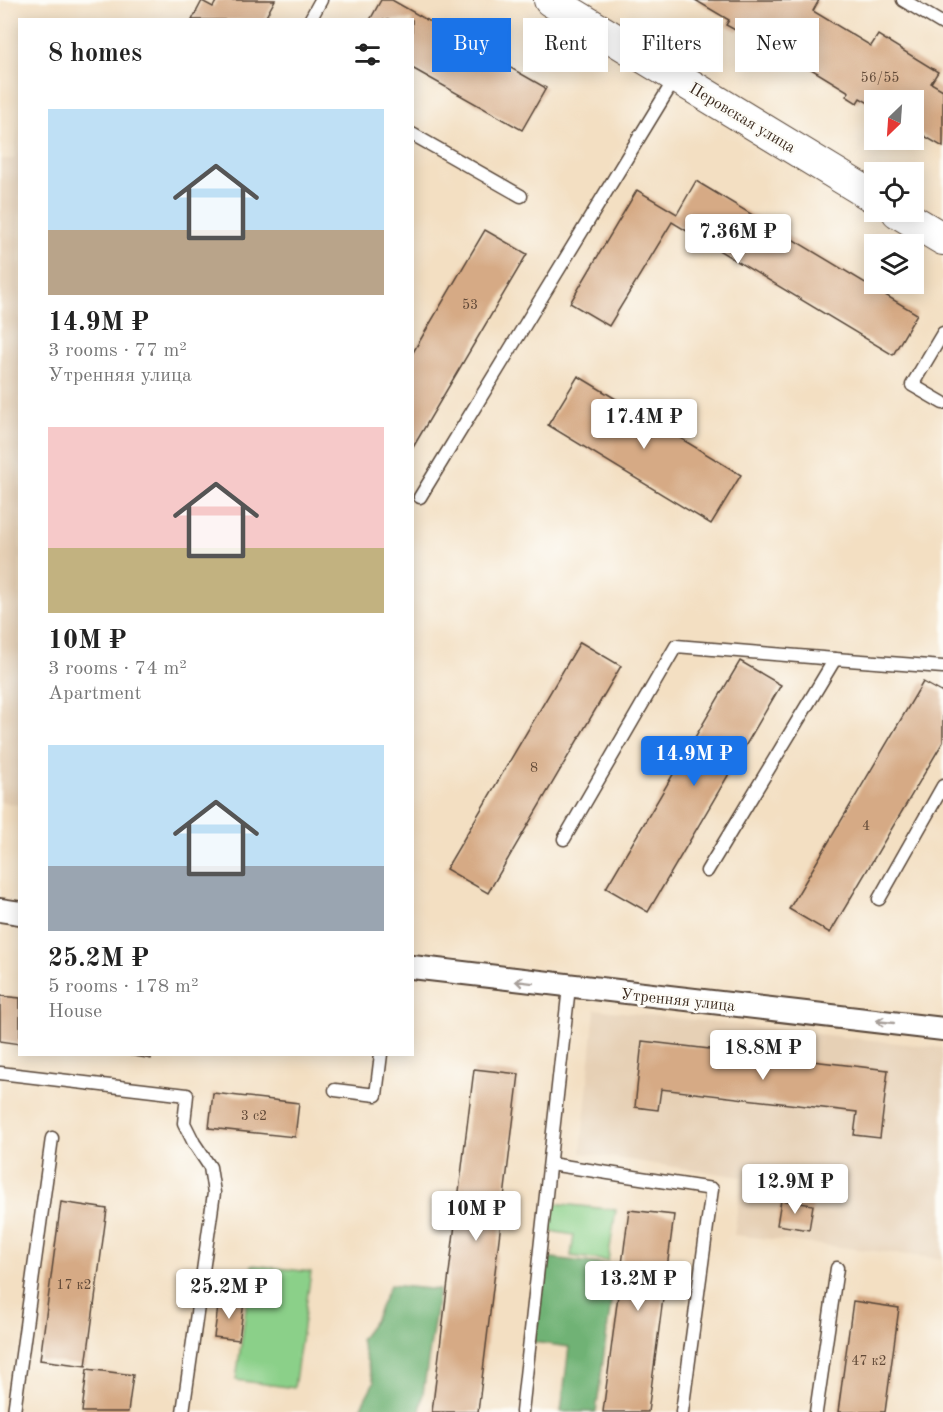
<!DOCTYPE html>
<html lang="en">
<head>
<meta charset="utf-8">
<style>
  body { margin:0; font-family:"Old Standard TT",serif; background:#f2f2f2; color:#222; height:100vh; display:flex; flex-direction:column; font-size:22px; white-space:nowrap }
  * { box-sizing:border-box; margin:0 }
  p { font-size:20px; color:#767676 }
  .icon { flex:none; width:33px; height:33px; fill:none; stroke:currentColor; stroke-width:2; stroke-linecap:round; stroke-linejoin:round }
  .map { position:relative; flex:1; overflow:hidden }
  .panel { position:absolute; left:18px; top:18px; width:396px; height:1038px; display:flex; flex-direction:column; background:#fff; border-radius:0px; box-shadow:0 3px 15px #0003 }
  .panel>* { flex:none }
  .guide { position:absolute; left:432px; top:18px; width:420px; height:54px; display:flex; gap:12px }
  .needle { width:39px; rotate:205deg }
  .fabs { position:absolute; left:864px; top:90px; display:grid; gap:12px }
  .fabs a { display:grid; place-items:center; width:60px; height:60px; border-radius:0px; background:#fff; box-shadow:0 3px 15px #0003; font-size:30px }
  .price { position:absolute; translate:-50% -51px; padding:0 14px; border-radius:6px; background:#fff; color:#222; font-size:20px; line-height:39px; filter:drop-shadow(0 2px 3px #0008) }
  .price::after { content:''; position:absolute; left:50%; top:36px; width:18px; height:14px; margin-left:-9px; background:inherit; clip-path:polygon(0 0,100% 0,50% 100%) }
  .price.current { background:#1a73e8; color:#fff }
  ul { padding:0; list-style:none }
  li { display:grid; align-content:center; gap:12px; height:318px; padding:0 30px }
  li span { display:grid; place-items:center; height:186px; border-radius:0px; color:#555 }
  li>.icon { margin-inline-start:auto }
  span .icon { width:108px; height:108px; fill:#fffc; stroke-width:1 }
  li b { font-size:26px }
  h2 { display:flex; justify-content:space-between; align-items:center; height:72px; padding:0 30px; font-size:26px }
  .chip { padding:0 21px; border-radius:0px; background:#fff; box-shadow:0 3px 15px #0003; font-size:21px; line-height:54px }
  .chip.current { background:#1a73e8; color:#fff }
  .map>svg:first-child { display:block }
  .built { fill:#e6d0b5 }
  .green { fill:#8bd089; stroke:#637d54; stroke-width:1.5 }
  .forest { fill:#70b275; stroke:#566e4a; stroke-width:1.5 }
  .building { fill:#d6aa85 }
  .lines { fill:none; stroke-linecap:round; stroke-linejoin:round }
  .service-casing { stroke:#574537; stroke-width:15 }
  .minor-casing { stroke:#574537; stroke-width:26 }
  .secondary-casing { stroke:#574537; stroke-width:34 }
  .service { stroke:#fff; stroke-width:12 }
  .minor { stroke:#fff; stroke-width:22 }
  .secondary { stroke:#fff; stroke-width:32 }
  .oneway { stroke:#a79f9a }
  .labels { text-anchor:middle; stroke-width:5; stroke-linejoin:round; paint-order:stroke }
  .number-label { font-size:14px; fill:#624a38 }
  .street-label { font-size:16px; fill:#3b2a1e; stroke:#fdfcf7 }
</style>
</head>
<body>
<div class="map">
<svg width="943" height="1412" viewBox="0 0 943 1412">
  <rect width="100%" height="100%" fill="#fdfcf7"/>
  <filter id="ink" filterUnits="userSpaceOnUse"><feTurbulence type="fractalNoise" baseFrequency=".0167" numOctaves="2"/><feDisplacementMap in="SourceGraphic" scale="12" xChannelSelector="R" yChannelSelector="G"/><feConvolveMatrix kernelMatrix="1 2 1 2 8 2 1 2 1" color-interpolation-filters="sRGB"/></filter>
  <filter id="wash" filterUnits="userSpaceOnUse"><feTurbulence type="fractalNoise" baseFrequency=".008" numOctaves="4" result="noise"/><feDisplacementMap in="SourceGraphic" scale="24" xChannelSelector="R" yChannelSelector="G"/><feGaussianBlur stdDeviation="1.35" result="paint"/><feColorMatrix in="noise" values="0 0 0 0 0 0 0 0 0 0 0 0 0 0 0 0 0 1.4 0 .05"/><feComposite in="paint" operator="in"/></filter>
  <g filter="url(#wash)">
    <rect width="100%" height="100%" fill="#f3dfc2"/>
    <g class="built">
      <polygon points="19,127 20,805 19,805 0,802 0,159 14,159"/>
      <polygon points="595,1009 943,1048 943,1259 734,1235 742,1177 581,1153"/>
    </g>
    <g class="green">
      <polygon points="552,1203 616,1210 608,1261 571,1256 574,1235 550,1231"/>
      <polygon points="252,1265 311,1272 294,1388 236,1380"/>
    </g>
    <g class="forest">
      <polygon points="544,1257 616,1266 596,1412 561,1412 569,1347 533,1342"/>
      <polygon points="390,1285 439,1290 420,1412 358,1412 374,1382 360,1340 374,1321"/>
    </g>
    <g id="blocks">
      <g class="building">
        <polygon points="217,0 275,0 264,20 192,20 202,1 213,7"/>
        <polygon points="381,0 392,0 546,88 522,130 412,68 412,20 370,20"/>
        <polygon points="695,0 819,0 813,11 871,46 878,35 938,72 931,83 943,90 943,147 914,130 914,100 874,100 874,106 860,98 857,103 846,96 849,92 785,53 781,59 769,52 773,46 740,27 737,31 726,25 729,20"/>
        <polygon points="696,181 917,314 893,355 672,222 609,326 570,303 637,190 677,214"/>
        <polygon points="485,230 527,254 412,449 412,354"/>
        <polygon points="578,376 741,475 711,524 548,425"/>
        <polygon points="580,642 621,666 488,893 446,869"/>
        <polygon points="740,661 781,685 648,912 606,888"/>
        <polygon points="923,682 943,693 943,742 830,933 789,909"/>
        <polygon points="0,996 20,998 20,1044 0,1041"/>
        <polygon points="642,1041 888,1070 880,1138 854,1135 857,1112 661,1089 658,1110 635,1107"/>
        <polygon points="123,1054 152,1054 151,1059"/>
        <polygon points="474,1069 519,1074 478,1412 432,1412"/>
        <polygon points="213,1093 299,1103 295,1137 209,1128"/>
        <polygon points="781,1200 813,1205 809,1230 777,1225"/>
        <polygon points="61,1202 107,1209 86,1366 40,1360"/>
        <polygon points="629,1210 674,1215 648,1412 603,1412"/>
        <polygon points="219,1299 244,1302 239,1340 214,1337"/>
        <polygon points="853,1301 899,1308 885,1412 838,1412"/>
        <polygon points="87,1369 133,1375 128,1412 82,1412"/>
      </g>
    </g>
  </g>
  <g filter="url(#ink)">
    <use href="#blocks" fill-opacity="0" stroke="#574537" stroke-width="1.5"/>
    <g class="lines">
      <g class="service-casing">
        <g id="service">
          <polyline points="903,0 943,24"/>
          <polyline points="310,20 321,0"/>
          <polyline points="412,134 521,196"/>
          <polyline points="943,333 912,385 943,403"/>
          <polyline points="420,497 676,77"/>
          <polyline points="564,839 676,646 835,659"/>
          <polyline points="707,871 835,659 943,667"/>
          <polyline points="879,899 943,786"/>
          <polyline points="0,1073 187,1095 184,1123 194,1143 210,1167 214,1193 183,1412"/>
          <polyline points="335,1090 376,1095 381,1054"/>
          <polyline points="550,1164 712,1189 682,1412"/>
          <polyline points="14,1412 52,1138"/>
          <polyline points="522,1412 569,987"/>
          <polyline points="816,1412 837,1268"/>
        </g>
      </g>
      <g class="minor-casing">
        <g id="minor">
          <polyline points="0,910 20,913"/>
          <polyline points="412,967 943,1029"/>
        </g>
      </g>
      <g class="secondary-casing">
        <g id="secondary">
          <polyline points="550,0 874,197"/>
          <polyline points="898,212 943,239"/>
        </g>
      </g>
      <use href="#service" class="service"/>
      <use href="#minor" class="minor"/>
      <use href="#secondary" class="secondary"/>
    </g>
    <defs><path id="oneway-shaft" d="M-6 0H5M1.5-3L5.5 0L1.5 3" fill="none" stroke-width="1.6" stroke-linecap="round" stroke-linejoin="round" transform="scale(1.5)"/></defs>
    <g class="oneway">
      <use href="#oneway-shaft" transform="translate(524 982) rotate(-173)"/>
      <use href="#oneway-shaft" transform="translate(885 1022) rotate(-174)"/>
    </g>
  </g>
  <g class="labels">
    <g class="number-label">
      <text x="880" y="82">56/55</text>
      <text x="470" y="309">53</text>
      <text x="534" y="772">8</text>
      <text x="866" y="830">4</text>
      <text x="254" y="1120">3 с2</text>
      <text x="74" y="1289">17 к2</text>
      <text x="869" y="1365">47 к2</text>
    </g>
    <g class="street-label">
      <text transform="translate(743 117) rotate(31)" y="6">Перовская улица</text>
      <text transform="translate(678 999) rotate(6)" y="6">Утренняя улица</text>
    </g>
  </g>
</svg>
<div class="fabs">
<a><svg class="needle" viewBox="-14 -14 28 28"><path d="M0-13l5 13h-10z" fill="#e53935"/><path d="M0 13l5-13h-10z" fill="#767676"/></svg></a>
<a><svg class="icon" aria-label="locate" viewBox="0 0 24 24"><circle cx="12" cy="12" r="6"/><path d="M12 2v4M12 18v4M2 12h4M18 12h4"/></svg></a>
<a><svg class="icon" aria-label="layers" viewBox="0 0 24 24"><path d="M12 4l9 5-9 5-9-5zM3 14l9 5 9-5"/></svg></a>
</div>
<b class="price" style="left:738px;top:265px">7.36M ₽</b>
<b class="price" style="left:644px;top:450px">17.4M ₽</b>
<b class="price current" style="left:694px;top:787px">14.9M ₽</b>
<b class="price" style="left:763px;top:1081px">18.8M ₽</b>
<b class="price" style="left:795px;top:1215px">12.9M ₽</b>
<b class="price" style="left:476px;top:1242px">10M ₽</b>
<b class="price" style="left:638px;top:1312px">13.2M ₽</b>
<b class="price" style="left:229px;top:1320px">25.2M ₽</b>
<div class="guide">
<a class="chip current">Buy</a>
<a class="chip">Rent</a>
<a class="chip">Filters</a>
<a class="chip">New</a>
</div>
<section class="panel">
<h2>8 homes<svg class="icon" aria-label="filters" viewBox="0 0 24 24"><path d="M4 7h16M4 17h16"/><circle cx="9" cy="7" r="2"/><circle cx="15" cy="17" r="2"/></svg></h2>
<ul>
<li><span style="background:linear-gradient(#bfe0f5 65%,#b9a48a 0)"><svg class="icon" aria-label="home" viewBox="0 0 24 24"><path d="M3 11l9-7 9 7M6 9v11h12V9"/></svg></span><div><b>14.9M ₽</b><p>3 rooms · 77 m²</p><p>Утренняя улица</p></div></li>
<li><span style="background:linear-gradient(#f6c9c9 65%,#c2b280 0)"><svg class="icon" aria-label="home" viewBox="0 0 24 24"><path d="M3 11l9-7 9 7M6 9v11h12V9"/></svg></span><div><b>10M ₽</b><p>3 rooms · 74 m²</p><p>Apartment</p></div></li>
<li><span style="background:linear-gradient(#bfe0f5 65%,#9aa5b1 0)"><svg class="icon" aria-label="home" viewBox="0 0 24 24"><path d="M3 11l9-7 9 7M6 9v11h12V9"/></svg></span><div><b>25.2M ₽</b><p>5 rooms · 178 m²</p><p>House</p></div></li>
</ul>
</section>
</div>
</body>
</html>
